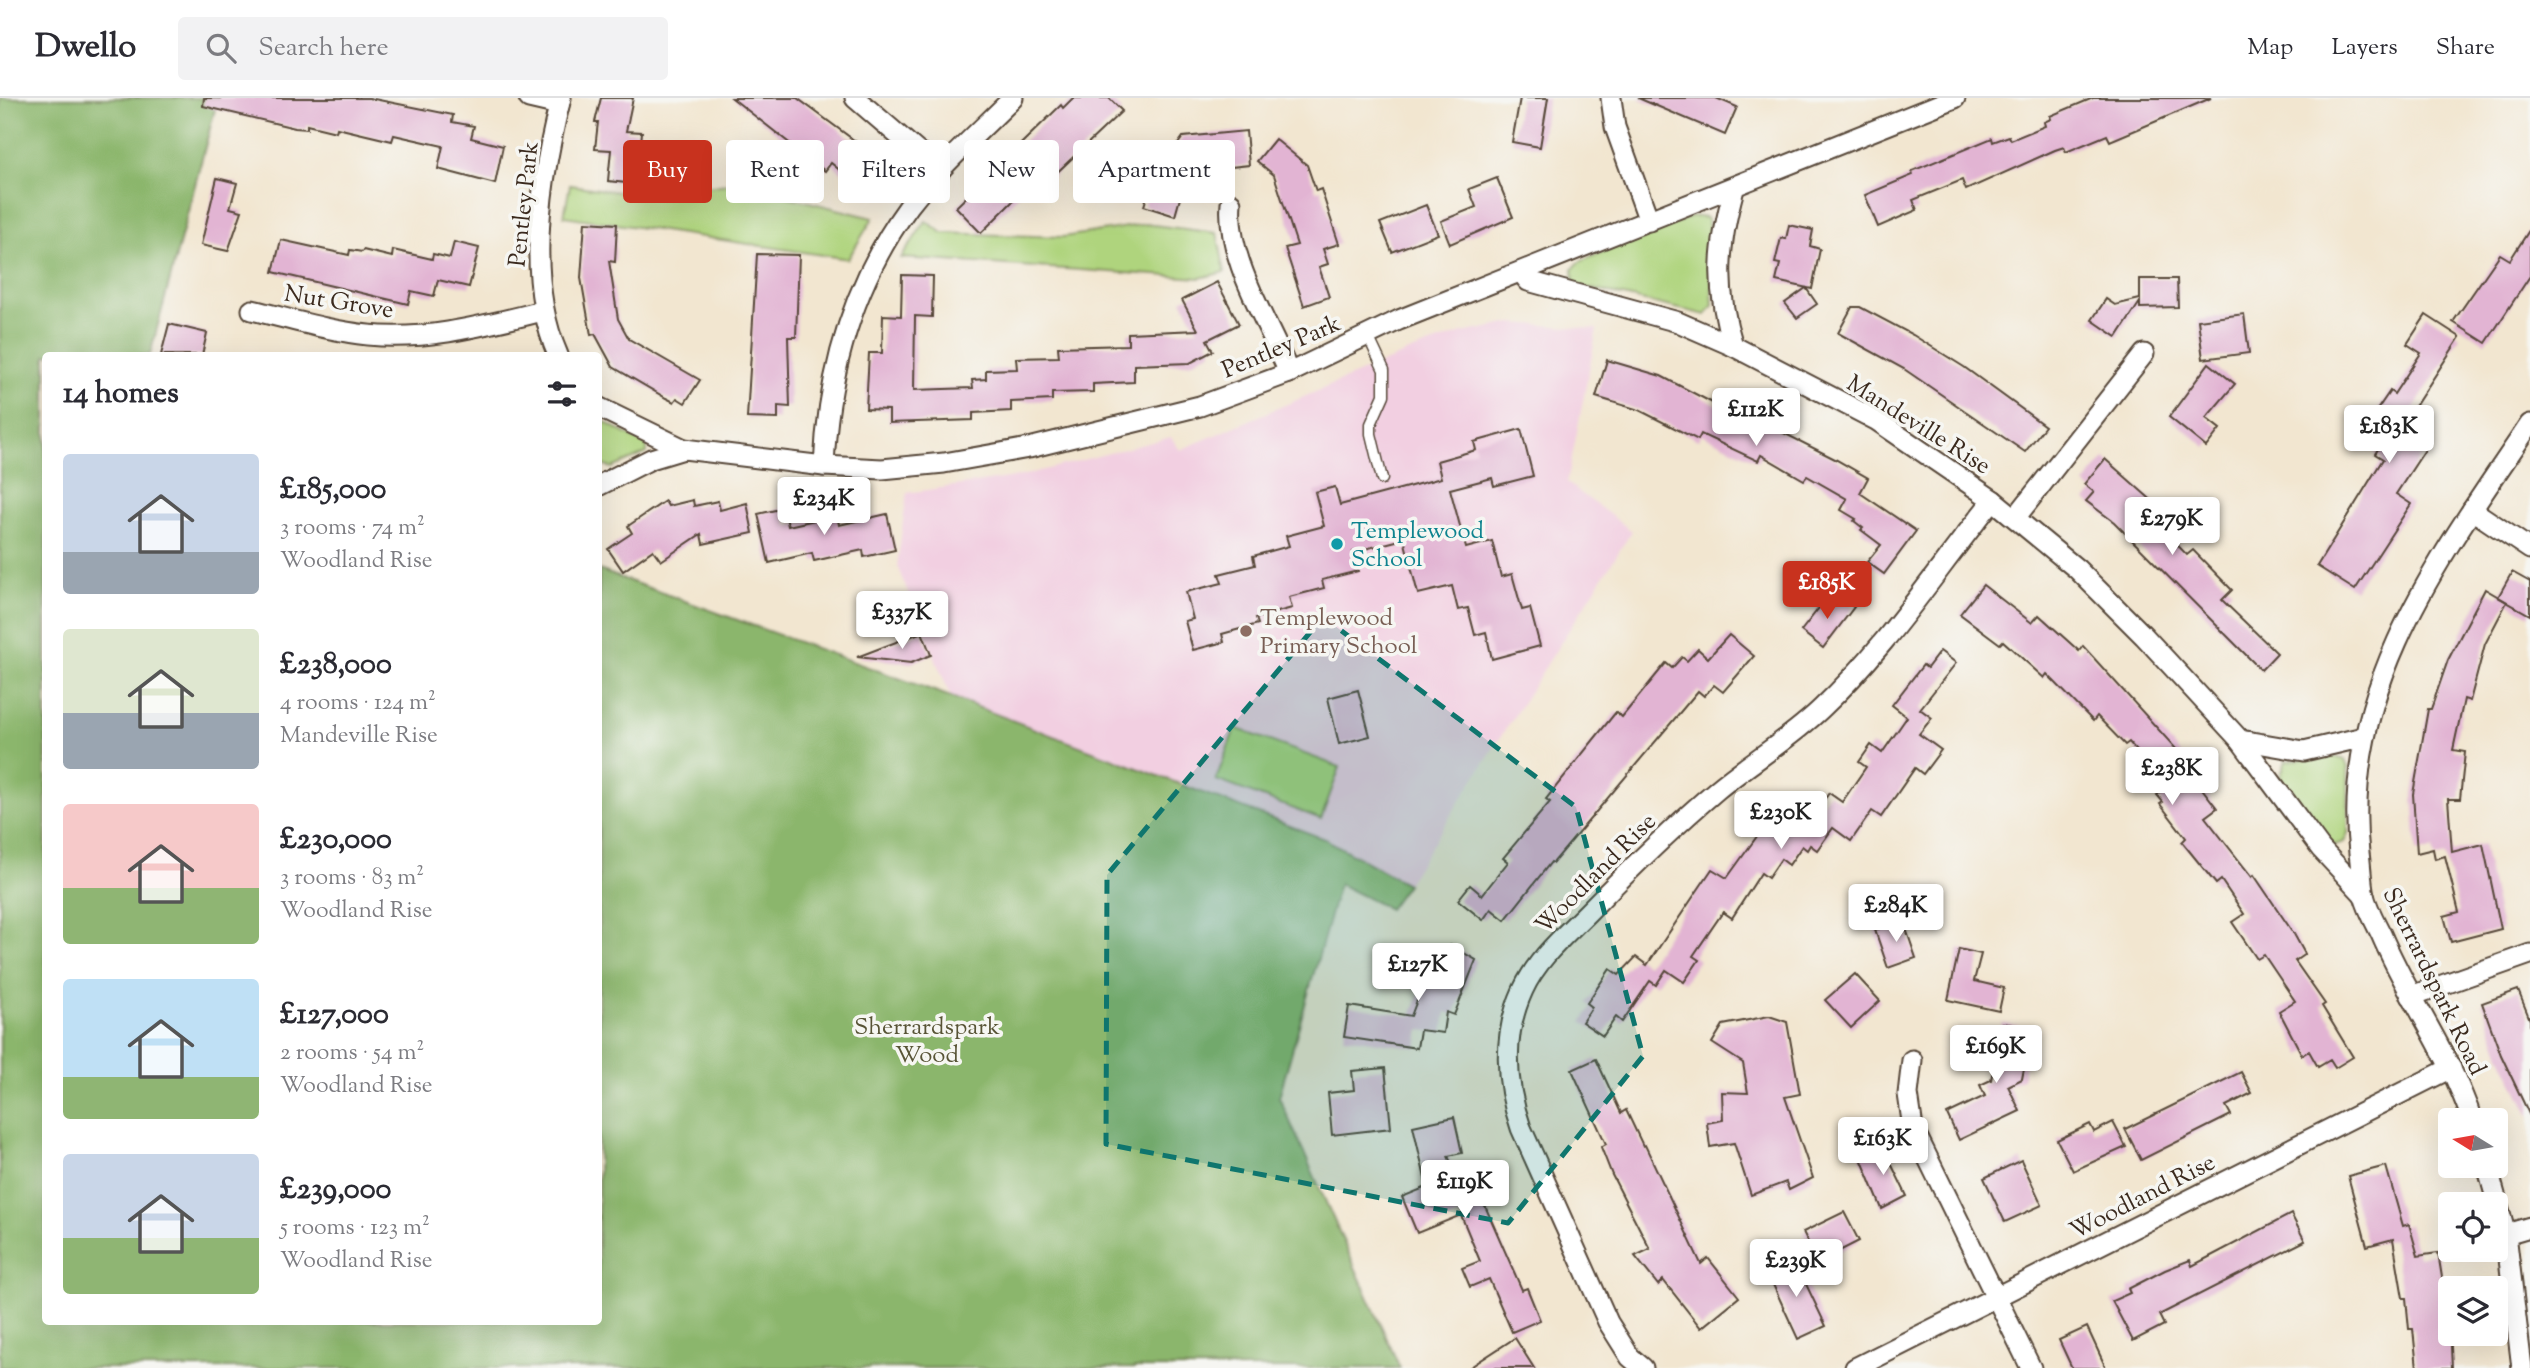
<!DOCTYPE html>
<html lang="en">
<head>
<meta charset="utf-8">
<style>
  body { margin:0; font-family:"Sorts Mill Goudy",serif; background:#f2f2f3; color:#2b2b33; height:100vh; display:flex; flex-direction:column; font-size:26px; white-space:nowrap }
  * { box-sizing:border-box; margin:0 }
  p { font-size:23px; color:#7c7c81 }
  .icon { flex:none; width:38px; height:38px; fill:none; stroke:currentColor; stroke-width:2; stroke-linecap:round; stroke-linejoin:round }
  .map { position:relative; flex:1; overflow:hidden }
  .side { position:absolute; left:42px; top:254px; width:560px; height:973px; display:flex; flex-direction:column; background:#fff; border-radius:7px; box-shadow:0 7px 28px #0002 }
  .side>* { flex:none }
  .hud { position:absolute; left:623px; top:42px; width:665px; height:63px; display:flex; gap:14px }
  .needle { width:46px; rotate:281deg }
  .fabs { position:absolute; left:2438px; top:1010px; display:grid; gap:14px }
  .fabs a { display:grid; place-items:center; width:70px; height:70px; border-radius:7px; background:#fff; box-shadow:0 7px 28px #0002; font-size:35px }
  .price { position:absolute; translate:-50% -60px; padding:0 16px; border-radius:7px; background:#fff; color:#222; font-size:23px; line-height:46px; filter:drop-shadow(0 2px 4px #0008) }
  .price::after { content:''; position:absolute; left:50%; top:42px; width:21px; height:16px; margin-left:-10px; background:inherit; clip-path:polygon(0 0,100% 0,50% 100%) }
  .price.selected { background:#c8321e; color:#fff }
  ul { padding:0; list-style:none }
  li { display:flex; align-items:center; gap:21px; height:175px; padding:0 21px }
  li span { display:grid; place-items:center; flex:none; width:196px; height:140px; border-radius:7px; color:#555 }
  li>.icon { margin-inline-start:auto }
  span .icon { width:84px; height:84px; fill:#fffc; stroke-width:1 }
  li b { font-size:30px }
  h2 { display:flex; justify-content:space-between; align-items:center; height:84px; padding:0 21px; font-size:30px }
  .pill { padding:0 24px; border-radius:7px; background:#fff; box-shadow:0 7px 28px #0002; font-size:24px; line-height:63px }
  .pill.selected { background:#c8321e; color:#fff }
  header { display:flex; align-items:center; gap:42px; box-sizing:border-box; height:98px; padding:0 35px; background:#fff; border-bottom:2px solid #e1e1e2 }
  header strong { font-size:33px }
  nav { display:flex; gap:38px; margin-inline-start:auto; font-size:24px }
  .search { width:490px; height:63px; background:#f2f2f3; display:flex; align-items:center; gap:18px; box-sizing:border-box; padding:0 24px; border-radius:7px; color:#7c7c81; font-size:26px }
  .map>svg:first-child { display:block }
  .built { fill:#f2cfe1 }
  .green { fill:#afd47d; stroke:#757f4e; stroke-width:2 }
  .forest { fill:#8bb66c; stroke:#637045; stroke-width:2 }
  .building { fill:#e2b4d3 }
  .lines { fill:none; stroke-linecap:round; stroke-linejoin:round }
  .lane-casing { stroke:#564639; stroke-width:13 }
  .street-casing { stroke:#564639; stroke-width:23 }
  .lane { stroke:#fff; stroke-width:10 }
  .street { stroke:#fff; stroke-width:19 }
  .marked { fill:#0f766e; fill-opacity:0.2; stroke:#0f766e; stroke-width:5; stroke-dasharray:14 9; stroke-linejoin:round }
  .culture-dot { fill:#0f9aa8; stroke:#f6f6f2; stroke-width:2.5 }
  .education-dot { fill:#8d6e63; stroke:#f6f6f2; stroke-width:2.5 }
  .labels { text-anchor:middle; stroke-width:7; stroke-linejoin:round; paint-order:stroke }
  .street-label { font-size:24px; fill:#3b2a1e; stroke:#f6f6f2 }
  .culture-label { font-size:24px; fill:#0d838f; stroke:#f6f6f2; text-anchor:start }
  .education-label { font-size:24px; fill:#785e54; stroke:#f6f6f2; text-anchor:start }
  .park-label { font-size:24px; fill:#585436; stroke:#f6f6f2 }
</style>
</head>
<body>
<header>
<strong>Dwello</strong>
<div class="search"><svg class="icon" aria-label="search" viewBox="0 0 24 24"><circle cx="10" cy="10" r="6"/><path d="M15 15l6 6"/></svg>Search here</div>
<nav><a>Map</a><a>Layers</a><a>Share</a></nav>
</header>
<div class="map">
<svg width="2530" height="1270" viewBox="0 0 2530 1270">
  <rect width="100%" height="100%" fill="#f6f6f2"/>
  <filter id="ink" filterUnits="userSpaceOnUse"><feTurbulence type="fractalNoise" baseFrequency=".0143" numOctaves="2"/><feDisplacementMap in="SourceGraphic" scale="14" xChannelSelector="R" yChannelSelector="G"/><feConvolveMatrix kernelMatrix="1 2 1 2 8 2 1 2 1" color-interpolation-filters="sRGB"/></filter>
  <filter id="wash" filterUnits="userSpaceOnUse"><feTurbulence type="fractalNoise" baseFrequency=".00686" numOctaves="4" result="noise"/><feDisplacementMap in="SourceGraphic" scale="28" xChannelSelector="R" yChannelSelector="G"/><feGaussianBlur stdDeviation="1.57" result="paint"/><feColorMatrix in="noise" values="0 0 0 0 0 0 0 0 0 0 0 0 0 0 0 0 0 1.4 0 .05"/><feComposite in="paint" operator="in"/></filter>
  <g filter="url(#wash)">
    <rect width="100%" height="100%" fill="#f2e6d0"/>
    <polygon class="built" points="1512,225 1597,231 1567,385 1632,433 1407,786 1327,742 951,599 897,468 907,395 1021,378 1171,339 1180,352 1411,253 1462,235"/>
    <g class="green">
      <polygon points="733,85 873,120 848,161 564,118 570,87 646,98"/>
      <path d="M1692 118 1706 120C1713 130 1711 190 1713 207L1706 217 1579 188 1574 184 1573 171 1579 164Z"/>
      <polygon points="926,123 943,135 1063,139 1146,126 1217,135 1225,174 1200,180 901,160"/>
      <polygon points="599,321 647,347 647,355 612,370 601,367"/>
      <polygon points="1235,630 1340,669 1321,721 1216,682"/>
      <polygon points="2332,658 2345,662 2348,670 2348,736 2344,744 2332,748 2326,744 2280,679 2286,663"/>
    </g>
    <polygon class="forest" points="0,0 218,0 150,257 46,257 46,1223 598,1223 599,472 951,599 1327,742 1407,786 1389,811 1339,786 1279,999 1400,1270 0,1270"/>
    <g id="blocks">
      <g class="building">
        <polygon points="204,0 369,0 453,17 452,24 474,28 471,40 503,48 495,86 438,71 443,48 394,37 392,43 337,30 336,34 307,27 307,31 295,30 203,8"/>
        <polygon points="601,0 633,0 626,33 642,34 641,45 649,45 645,87 608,83 611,52 595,51 598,24 595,24"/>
        <polygon points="732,0 797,0 874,57 853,83 831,65 825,73"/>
        <polygon points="1073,0 1109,0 1122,13 1049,82 1047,80 1036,90 1031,85 981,135 956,109 1061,7 1063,10"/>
        <polygon points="1520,0 1548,0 1540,49 1512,44"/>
        <polygon points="1638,0 1716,0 1737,9 1725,37"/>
        <polygon points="2093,0 2211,0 2110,43 2107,37 2066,54 2064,49 2055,52 1966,92 1962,82 1913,102 1917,112 1878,129 1865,97 1913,77 1912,73 1992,40 1993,44 2009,38 2011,42 2045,28 2044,24 2051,21 2050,18"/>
        <polygon points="1246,33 1249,67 1194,73 1184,86 1175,118 1144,108 1156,69 1161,70 1183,39"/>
        <polygon points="1275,41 1307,67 1316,93 1321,91 1339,146 1323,151 1328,166 1319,169 1329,199 1304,208 1285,150 1297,147 1274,77 1257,63"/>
        <polygon points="217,80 237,85 230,110 242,113 228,153 201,147"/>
        <polygon points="1497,80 1513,119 1450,146 1441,123 1476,109 1469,91"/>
        <polygon points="1426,107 1438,136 1392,154 1380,125"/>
        <polygon points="585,124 617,126 615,164 609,163 618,221 629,241 700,282 685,305 677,300 674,304 666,300 613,269 595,236 591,237 581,180"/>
        <polygon points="1789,127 1813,132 1810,148 1820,151 1812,191 1776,183 1780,166 1775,165 1781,140 1786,141"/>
        <polygon points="2530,131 2530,178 2486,245 2453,224 2500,156 2510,162"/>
        <polygon points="281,142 349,157 350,152 362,154 363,152 392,159 393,152 432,161 433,156 450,160 454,144 479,150 469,189 438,182 434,198 411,193 408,206 273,174"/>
        <polygon points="757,156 799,157 796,239 788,239 790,309 778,308 778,321 747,320"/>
        <polygon points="902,177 933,178 932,219 915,218 914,292 973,290 972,282 986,281 986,272 1017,271 1016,260 1059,259 1058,249 1128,247 1128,235 1198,232 1182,202 1217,184 1239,226 1207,242 1213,253 1190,265 1134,267 1134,284 1093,286 1093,294 1052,295 1052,302 1011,304 1011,313 973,315 973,322 889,325 889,312 866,311 869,255 882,255 883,217 901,218"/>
        <polygon points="2140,181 2177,181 2178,209 2140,210 2140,204 2117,239 2092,222 2106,201 2115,207 2140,201"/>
        <polygon points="1806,190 1817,206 1797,220 1785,205"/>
        <polygon points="1852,209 1860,209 1913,237 1964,269 2045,328 2025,354 1904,271 1838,235"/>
        <polygon points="2244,216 2249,255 2203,261 2198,222"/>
        <polygon points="2426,217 2460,239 2403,327 2430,344 2396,396 2411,406 2355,492 2317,468 2383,361 2375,356 2395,324 2377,312 2390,293 2394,296 2421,255 2407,246"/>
        <polygon points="169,226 207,235 202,257 161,257"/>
        <polygon points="1607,262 1661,278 1728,313 1730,308 1835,361 1868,380 1860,395 1916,433 1884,476 1867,464 1881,447 1861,432 1863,430 1854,423 1856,421 1841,412 1847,401 1807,378 1804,382 1761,357 1758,363 1701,336 1698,342 1639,312 1596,299"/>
        <polygon points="2209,265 2235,286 2206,320 2220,331 2206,349 2169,319"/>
        <polygon points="1521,331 1533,378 1494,388 1492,380 1450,391 1466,450 1492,443 1501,479 1512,476 1522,512 1530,510 1540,548 1492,561 1486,534 1475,537 1468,510 1458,512 1452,488 1418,496 1404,441 1353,454 1358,473 1322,482 1324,490 1289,499 1292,510 1256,520 1258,526 1222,536 1224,544 1193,552 1185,523 1193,521 1186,494 1222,485 1219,476 1255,467 1253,458 1289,448 1286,438 1324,428 1315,394 1335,389 1340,407 1441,380 1437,363 1476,352 1474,344"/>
        <polygon points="2105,361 2165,414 2155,424 2187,457 2193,452 2232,492 2222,502 2277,555 2261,572 2114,424 2086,403 2094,394 2084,386"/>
        <polygon points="693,402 694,408 718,403 720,412 747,405 753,435 703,446 701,436 661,463 653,452 623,473 608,451 632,435 628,428 665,403 668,408"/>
        <polygon points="784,410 788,428 837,417 839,427 887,416 895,452 864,459 863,452 814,463 812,455 769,465 758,416"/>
        <polygon points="2512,474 2530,484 2530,517 2498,499"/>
        <polygon points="1983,487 2032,525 2039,517 2079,553 2083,548 2187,663 2183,666 2217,710 2205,719 2252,779 2254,777 2294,836 2305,856 2295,863 2325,906 2322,908 2353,959 2335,970 2330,962 2318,969 2309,953 2302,957 2279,913 2295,903 2264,857 2257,861 2232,824 2244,816 2221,782 2216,786 2182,744 2186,740 2160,706 2163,704 2157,697 2168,688 2129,644 2125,647 2097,618 2093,623 2047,576 2044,580 2003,543 2000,546 1960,516"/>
        <polygon points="2485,491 2507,504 2485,546 2470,603 2464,601 2453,652 2465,654 2460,701 2448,701 2452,754 2483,746 2501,831 2451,844 2444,818 2459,814 2445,758 2435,761 2433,751 2417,755 2413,696 2428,611 2431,611 2448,562"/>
        <polygon points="1837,497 1854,509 1823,550 1801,533 1822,506 1828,510"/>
        <polygon points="922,534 931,557 911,565 857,559"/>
        <polygon points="1729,537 1754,558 1723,594 1714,587 1704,598 1698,593 1553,765 1551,764 1505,822 1491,811 1483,822 1458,802 1470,787 1482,797 1508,764 1503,760 1550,704 1546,701 1616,614 1622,619 1666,565 1672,570 1682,559 1687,563 1698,551 1708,560"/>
        <polygon points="1940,553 1956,565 1920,611 1932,620 1919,636 1941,652 1923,676 1915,670 1881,719 1872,713 1851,743 1833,730 1817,752 1810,747 1807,752 1802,748 1789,767 1781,761 1768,780 1761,775 1732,820 1723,814 1693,858 1699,862 1684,884 1666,872 1656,887 1650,883 1622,924 1616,919 1603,938 1582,924 1592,909 1587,905 1610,871 1619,877 1636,859 1647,867 1712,771 1727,780 1768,723 1777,729 1785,717 1792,722 1797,715 1810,723 1829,695 1842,704 1866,669 1859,664 1871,647 1882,655 1907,619 1892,607 1923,567 1927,570"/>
        <polygon points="1358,592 1370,638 1339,646 1328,600"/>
        <polygon points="1903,822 1916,860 1888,870 1875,832"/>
        <polygon points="1450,847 1476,862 1454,917 1446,914 1443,935 1420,932 1417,950 1344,939 1349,908 1411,918 1424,884 1413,879 1424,853 1443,860"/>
        <polygon points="1959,851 1981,856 1974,883 2004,890 1999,913 1948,902"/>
        <polygon points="1855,876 1880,903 1851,930 1825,902"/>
        <polygon points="2518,892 2530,922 2530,1018 2501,957 2482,905"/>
        <polygon points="1769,918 1787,924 1800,996 1785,999 1813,1080 1789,1092 1786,1084 1751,1097 1734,1045 1710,1049 1707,1025 1723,1022 1722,994 1748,995 1743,965 1712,945 1723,927"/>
        <polygon points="2002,925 2032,930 2022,981 2008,988 2020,1013 1959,1042 1947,1016 1985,998 1980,987 1991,982"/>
        <polygon points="1596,961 1621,1015 1626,1012 1643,1048 1645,1047 1701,1166 1708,1160 1739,1199 1701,1230 1663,1182 1658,1187 1635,1158 1650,1151 1612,1077 1601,1049 1606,1046 1572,972"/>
        <polygon points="1385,970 1391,1030 1332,1037 1328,995 1354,992 1352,973"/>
        <polygon points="2241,974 2252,995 2226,1008 2231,1017 2141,1062 2125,1031"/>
        <polygon points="1454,1019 1462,1055 1448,1058 1469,1107 1482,1101 1522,1192 1527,1190 1540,1222 1512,1234 1489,1181 1470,1189 1462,1170 1480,1163 1461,1117 1417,1135 1402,1099 1427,1089 1413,1028"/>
        <polygon points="2113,1024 2126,1049 2073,1073 2057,1042 2090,1026 2094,1034"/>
        <polygon points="1882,1047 1907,1098 1882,1111 1860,1058"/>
        <polygon points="2021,1062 2042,1107 2005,1124 1984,1080"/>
        <polygon points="2386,1068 2403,1128 2409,1126 2418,1158 2438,1155 2450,1228 2452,1270 2417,1270 2413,1231 2409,1231 2406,1200 2403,1200 2393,1141 2367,1148 2348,1078"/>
        <polygon points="1844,1114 1859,1143 1818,1164 1803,1134"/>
        <polygon points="2291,1116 2305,1143 2159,1217 2164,1227 2133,1243 2112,1203 2130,1195 2128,1191 2165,1172 2190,1162 2192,1168"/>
        <polygon points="1794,1161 1826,1228 1798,1241 1770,1180 1770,1172"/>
        <polygon points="2087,1229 2106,1270 2072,1270 2059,1242"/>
        <polygon points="1515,1240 1534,1270 1469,1270"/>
      </g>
    </g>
  </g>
  <g filter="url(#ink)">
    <use href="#blocks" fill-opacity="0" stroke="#564639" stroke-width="2"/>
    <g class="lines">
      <g class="lane-casing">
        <polyline id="lane" points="1368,238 1384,272 1384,297 1371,326 1371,336 1382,381"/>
      </g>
      <g class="street-casing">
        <g id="street">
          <polyline points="529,0 559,7"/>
          <polyline points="855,0 940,73"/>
          <polyline points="1611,0 1615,29 1649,123"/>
          <path d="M1231 105C1226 161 1268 223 1289 275"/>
          <polyline points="1521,174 1528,183 1678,224 1733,248 1876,322 1993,402 2077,471 2144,538 2240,642 2321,751 2364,797"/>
          <path d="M252 212C290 221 329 233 368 237 428 243 485 227 543 213"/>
          <path d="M1733 248C1715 190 1718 149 1734 91"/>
          <path d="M558 257C525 182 541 78 561 0"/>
          <polyline points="598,309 684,351 824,368 882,371 944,365 1029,350 1200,308 1289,275 1399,222 1955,0"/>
          <path d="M824 368C828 274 853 185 909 108 939 69 978 35 1013 0"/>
          <polyline points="598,388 651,361 684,351"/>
          <polyline points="2472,412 2530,451"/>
          <polyline points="2016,419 2144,256"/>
          <polyline points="2240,642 2304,653 2364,639"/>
          <polyline points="2411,898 2530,856"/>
          <polyline points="1912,962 1908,996 1913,1030 2031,1270"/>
          <path d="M2472 1022C2450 956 2408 900 2381 836 2375 824 2367 810 2364 797 2361 784 2361 768 2359 755 2340 590 2443 455 2530 326"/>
          <polyline points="2487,1068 2506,1136 2522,1270"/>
          <polyline points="2506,1136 2530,1129"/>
          <path d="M1643 1270 1630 1259 1608 1224 1521 1030C1505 984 1502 938 1523 892 1537 861 1564 838 1587 815 1629 772 1672 730 1718 691 1752 663 1790 641 1822 610 1888 548 1936 472 1993 402"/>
          <polyline points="1855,1270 2451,970"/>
        </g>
      </g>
      <use href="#lane" class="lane"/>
      <use href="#street" class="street"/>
    </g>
  </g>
  <path class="marked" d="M1323 519 1576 709 1643 958 1508 1125 1106 1046 1107 777Z"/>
  <circle class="culture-dot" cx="1337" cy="446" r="7"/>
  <circle class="education-dot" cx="1246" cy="533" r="7"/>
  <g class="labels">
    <g class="street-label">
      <text transform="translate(523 106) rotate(-84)" y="8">Pentley Park</text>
      <text transform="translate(339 203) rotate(9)" y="8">Nut Grove</text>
      <text transform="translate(1281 248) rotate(-23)" y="8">Pentley Park</text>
      <text transform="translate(1919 326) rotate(32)" y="8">Mandeville Rise</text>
      <text transform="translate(1595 775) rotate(-45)" y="8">Woodland Rise</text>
      <text transform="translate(2435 883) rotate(64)" y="8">Sherrardspark Road</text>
      <text transform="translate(2142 1098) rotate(-27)" y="8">Woodland Rise</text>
    </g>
    <g class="culture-label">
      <text x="1351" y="440">Templewood<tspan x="1351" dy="28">School</tspan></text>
    </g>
    <g class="education-label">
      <text x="1260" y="527">Templewood<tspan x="1260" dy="28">Primary School</tspan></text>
    </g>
    <g class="park-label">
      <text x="927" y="936">Sherrardspark<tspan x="927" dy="28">Wood</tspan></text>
    </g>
  </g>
</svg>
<div class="fabs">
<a><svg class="needle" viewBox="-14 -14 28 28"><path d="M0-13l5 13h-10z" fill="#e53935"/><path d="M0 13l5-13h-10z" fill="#7c7c81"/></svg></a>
<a><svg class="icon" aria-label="locate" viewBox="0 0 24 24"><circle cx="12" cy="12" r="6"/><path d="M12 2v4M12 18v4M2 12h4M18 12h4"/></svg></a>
<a><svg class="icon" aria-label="layers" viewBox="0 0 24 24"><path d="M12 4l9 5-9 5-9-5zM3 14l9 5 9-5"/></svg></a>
</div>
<b class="price" style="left:1756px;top:350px">£112K</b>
<b class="price" style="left:2389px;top:367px">£183K</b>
<b class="price" style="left:824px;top:439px">£234K</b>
<b class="price" style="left:2172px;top:459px">£279K</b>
<b class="price selected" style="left:1827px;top:523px">£185K</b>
<b class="price" style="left:902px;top:553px">£337K</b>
<b class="price" style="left:2172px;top:709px">£238K</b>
<b class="price" style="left:1781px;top:753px">£230K</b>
<b class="price" style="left:1896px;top:846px">£284K</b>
<b class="price" style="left:1418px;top:905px">£127K</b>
<b class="price" style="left:1996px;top:987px">£169K</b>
<b class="price" style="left:1883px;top:1079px">£163K</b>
<b class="price" style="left:1465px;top:1122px">£119K</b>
<b class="price" style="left:1796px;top:1201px">£239K</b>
<div class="hud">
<a class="pill selected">Buy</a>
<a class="pill">Rent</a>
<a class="pill">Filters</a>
<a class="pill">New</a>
<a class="pill">Apartment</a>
</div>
<section class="side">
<h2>14 homes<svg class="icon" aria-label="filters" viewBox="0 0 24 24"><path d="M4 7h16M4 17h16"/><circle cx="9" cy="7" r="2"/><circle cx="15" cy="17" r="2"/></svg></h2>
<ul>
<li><span style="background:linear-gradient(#c9d6e8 70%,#9aa5b1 0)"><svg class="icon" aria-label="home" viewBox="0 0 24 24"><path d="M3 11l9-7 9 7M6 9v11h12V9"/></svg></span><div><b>£185,000</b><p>3 rooms · 74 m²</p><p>Woodland Rise</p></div></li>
<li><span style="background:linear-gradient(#dfe7d0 60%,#9aa5b1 0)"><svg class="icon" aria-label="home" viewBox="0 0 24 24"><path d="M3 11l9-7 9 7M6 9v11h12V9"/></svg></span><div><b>£238,000</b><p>4 rooms · 124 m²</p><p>Mandeville Rise</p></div></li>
<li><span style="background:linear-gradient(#f6c9c9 60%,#8fb573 0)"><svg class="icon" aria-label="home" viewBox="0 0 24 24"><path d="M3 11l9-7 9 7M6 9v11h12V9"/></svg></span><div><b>£230,000</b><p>3 rooms · 83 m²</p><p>Woodland Rise</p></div></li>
<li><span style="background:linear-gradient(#bfe0f5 70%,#8fb573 0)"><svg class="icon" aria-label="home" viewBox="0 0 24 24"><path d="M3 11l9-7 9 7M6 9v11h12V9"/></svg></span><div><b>£127,000</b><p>2 rooms · 54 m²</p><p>Woodland Rise</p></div></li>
<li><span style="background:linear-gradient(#c9d6e8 60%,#8fb573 0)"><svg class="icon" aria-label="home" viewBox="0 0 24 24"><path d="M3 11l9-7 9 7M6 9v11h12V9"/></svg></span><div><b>£239,000</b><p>5 rooms · 123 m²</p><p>Woodland Rise</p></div></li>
</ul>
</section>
</div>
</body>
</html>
